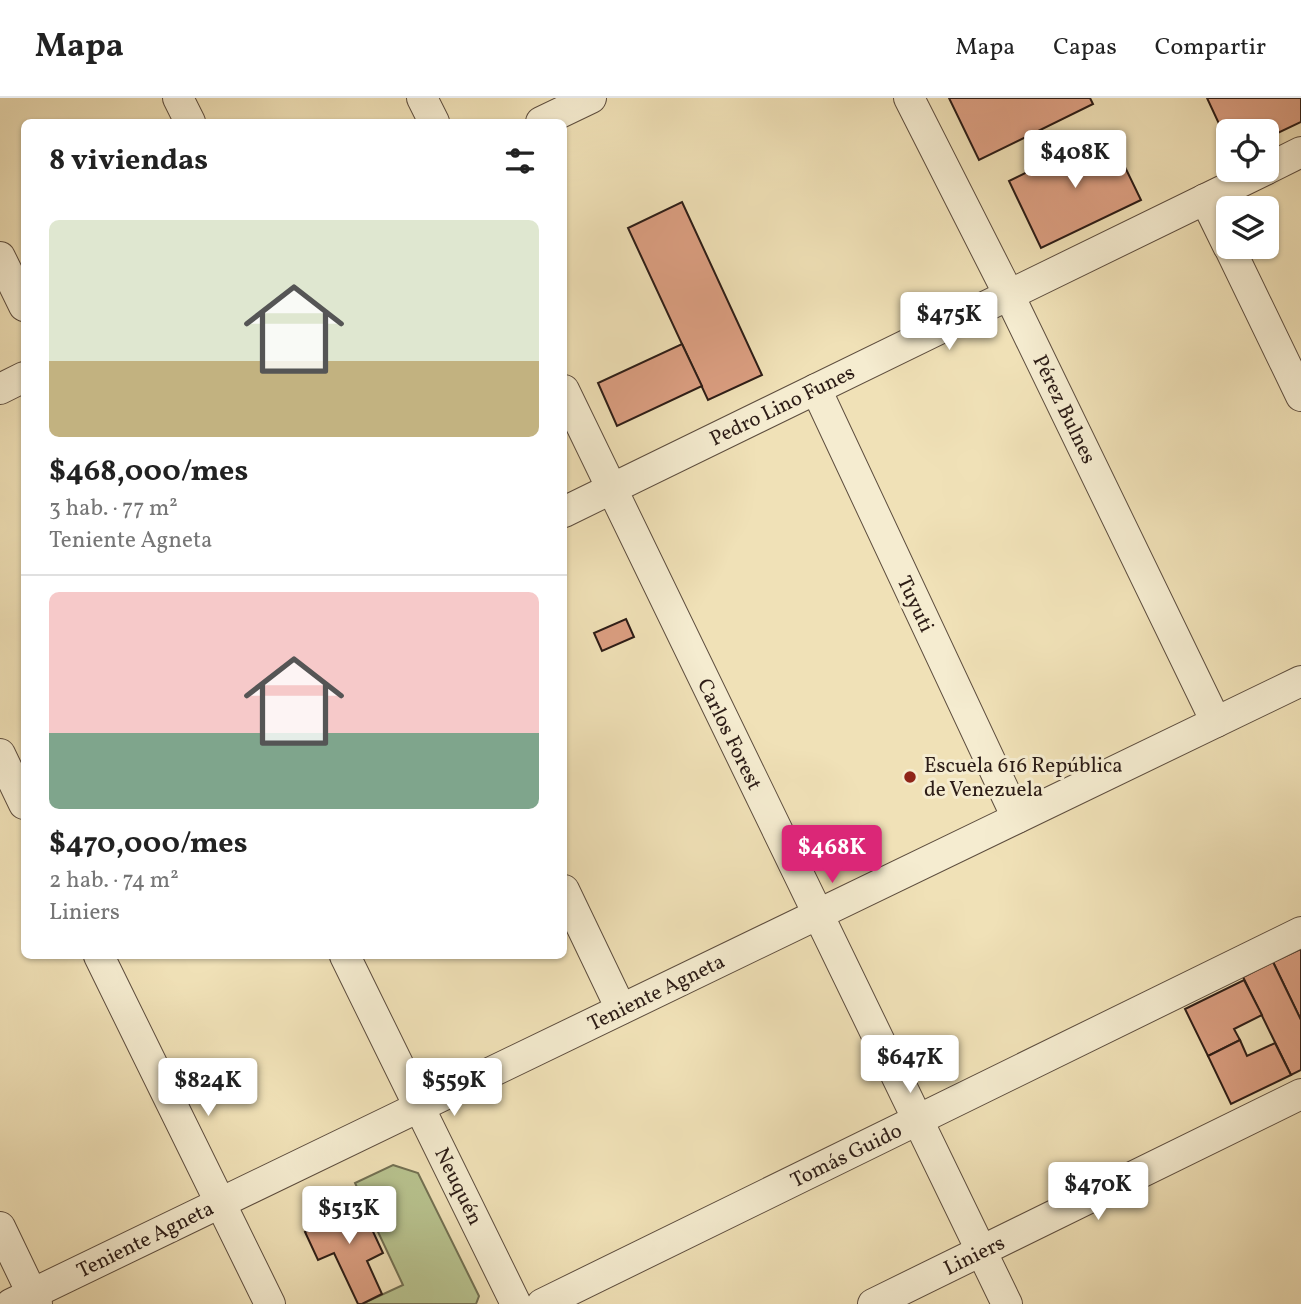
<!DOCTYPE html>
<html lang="es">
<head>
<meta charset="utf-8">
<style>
  body { margin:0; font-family:Vollkorn,serif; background:#f2f2f2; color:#222; height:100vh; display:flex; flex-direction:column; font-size:26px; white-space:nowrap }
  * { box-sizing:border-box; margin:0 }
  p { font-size:23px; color:#767676 }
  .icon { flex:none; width:38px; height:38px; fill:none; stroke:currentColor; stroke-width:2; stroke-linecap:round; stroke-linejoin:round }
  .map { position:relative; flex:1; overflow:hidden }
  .details { position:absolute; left:21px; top:21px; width:546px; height:840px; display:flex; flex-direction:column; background:#fff; border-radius:10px; box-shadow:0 2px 5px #0004 }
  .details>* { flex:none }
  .fabs { position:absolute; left:1216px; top:21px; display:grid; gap:14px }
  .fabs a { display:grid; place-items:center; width:63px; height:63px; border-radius:10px; background:#fff; box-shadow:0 2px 5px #0004; font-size:35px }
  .price { position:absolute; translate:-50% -60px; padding:0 16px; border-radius:7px; background:#fff; color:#222; font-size:23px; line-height:46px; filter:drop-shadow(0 2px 4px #0008) }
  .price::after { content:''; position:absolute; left:50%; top:42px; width:21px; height:16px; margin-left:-10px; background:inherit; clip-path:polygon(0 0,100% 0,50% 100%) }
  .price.active { background:#db2777; color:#fff }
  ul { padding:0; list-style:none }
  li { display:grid; align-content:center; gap:14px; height:371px; padding:0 28px }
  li+li { border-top:2px solid #e0e0e0 }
  li span { display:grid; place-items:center; height:217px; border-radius:10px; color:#555 }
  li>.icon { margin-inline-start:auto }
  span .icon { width:126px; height:126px; fill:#fffc; stroke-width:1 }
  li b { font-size:30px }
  h2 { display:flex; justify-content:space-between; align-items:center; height:84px; padding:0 28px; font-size:30px }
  header { display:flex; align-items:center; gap:42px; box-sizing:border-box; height:98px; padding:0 35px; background:#fff; border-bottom:2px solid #e0e0e0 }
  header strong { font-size:33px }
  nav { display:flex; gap:38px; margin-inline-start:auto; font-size:24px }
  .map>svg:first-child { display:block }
  .green { fill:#b8c38f; stroke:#727052; stroke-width:2 }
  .building { fill:#dc9f82; stroke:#2c1c16; stroke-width:2 }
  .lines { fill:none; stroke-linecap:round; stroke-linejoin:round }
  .minor-casing { stroke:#5d4d3e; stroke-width:32 }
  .minor { stroke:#f5ecd0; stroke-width:30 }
  .poi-dot { fill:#8f2418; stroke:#f5ecd0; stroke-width:2.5 }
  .labels { text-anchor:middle; stroke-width:6; stroke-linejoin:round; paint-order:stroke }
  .street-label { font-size:21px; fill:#2c1c16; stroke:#f5ecd0 }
  .poi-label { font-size:21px; fill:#2c1c16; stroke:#f5ecd0; text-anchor:start }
</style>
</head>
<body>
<header>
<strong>Mapa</strong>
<nav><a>Mapa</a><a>Capas</a><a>Compartir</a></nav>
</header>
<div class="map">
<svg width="1301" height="1206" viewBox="0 0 1301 1206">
  <rect width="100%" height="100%" fill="#f0e1b7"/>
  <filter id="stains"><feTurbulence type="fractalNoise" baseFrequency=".00286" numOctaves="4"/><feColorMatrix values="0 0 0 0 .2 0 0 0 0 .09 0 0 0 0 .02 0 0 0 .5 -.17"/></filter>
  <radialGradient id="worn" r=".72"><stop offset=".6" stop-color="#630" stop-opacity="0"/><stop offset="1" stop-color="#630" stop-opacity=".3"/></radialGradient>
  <polygon class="green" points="393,1067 418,1075 479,1198 476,1206 362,1206 403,1187 355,1085"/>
  <g class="building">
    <polygon points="949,0 1090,0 1093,6 979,62"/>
    <polygon points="1207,0 1301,0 1301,24 1267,40 1267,33 1228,33 1228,45"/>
    <polygon points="1108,34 1141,102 1041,150 1009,83"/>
    <polygon points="682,104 762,277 708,302 628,130"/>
    <polygon points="682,246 702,288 617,328 598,285"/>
    <polygon points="626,521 634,539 602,553 594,535"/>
    <polygon points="1301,851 1301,922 1273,864"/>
    <polygon points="1273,864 1301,922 1301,972 1291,977 1243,879"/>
    <polygon points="1244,882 1262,917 1234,931 1240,942 1208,958 1185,911"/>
    <polygon points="1240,942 1247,958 1275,945 1291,977 1231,1006 1208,958"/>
    <polygon points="356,1097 383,1155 367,1163 382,1196 362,1206 358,1206 334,1155 318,1162 305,1134 329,1123 323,1112"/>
  </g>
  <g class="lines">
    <g class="minor-casing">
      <g id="minor">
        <polyline points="178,0 190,24"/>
        <polyline points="422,0 434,24"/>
        <polyline points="909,0 1009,197 1216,624"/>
        <polyline points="541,24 591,0"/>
        <polyline points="1267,71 1301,54"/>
        <polyline points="1205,101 1228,148"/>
        <polyline points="1229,149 1301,298"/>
        <polyline points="0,159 24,208"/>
        <polyline points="0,291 24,279"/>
        <polyline points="816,291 1017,720"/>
        <polyline points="564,292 1007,1206"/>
        <polyline points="564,414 1265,72"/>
        <polyline points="0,656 24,706"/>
        <polyline points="564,792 621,911"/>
        <polyline points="99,858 270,1206"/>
        <polyline points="345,858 516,1206"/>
        <polyline points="0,1129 37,1206"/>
        <polyline points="11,1206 1301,583"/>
        <polyline points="542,1206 1301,834"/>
        <polyline points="873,1206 1301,996"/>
      </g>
    </g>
    <use href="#minor" class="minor"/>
  </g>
  <circle class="poi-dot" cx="910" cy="679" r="7"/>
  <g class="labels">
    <g class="street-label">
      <text transform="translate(782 307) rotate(-26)" y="7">Pedro Lino Funes</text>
      <text transform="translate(1065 311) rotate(64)" y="7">Pérez Bulnes</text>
      <text transform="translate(916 506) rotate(65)" y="7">Tuyuti</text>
      <text transform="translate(730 636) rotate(64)" y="7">Carlos Forest</text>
      <text transform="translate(656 894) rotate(-26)" y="7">Teniente Agneta</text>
      <text transform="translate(846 1057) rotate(-26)" y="7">Tomás Guido</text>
      <text transform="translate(459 1088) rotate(64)" y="7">Neuquén</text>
      <text transform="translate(145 1141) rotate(-26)" y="7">Teniente Agneta</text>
      <text transform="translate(974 1157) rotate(-26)" y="7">Liniers</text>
    </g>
    <g class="poi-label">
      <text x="924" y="674">Escuela 616 República<tspan x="924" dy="24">de Venezuela</tspan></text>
    </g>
  </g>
  <rect width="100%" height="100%" filter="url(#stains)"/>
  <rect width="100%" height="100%" fill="url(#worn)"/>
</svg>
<div class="fabs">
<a><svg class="icon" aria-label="locate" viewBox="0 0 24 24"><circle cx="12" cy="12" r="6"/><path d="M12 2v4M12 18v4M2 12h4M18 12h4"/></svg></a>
<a><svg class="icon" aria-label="layers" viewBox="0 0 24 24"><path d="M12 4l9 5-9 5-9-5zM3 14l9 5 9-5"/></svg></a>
</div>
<b class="price" style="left:1075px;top:92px">$408K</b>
<b class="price" style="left:949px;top:254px">$475K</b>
<b class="price active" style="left:832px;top:787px">$468K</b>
<b class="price" style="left:910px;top:997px">$647K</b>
<b class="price" style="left:208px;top:1020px">$824K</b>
<b class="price" style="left:454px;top:1020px">$559K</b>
<b class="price" style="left:1098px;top:1124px">$470K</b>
<b class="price" style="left:349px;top:1148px">$513K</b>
<section class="details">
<h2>8 viviendas<svg class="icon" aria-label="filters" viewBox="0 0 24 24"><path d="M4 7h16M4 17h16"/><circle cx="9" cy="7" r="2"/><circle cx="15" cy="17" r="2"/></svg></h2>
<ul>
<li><span style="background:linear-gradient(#dfe7d0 65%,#c2b280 0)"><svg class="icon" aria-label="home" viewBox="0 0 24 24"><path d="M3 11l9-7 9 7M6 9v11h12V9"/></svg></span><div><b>$468,000/mes</b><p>3 hab. · 77 m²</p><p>Teniente Agneta</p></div></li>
<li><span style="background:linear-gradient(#f6c9c9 65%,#7fa58c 0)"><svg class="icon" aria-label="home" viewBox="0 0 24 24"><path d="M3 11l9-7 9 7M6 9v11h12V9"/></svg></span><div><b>$470,000/mes</b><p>2 hab. · 74 m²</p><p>Liniers</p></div></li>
</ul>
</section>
</div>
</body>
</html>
